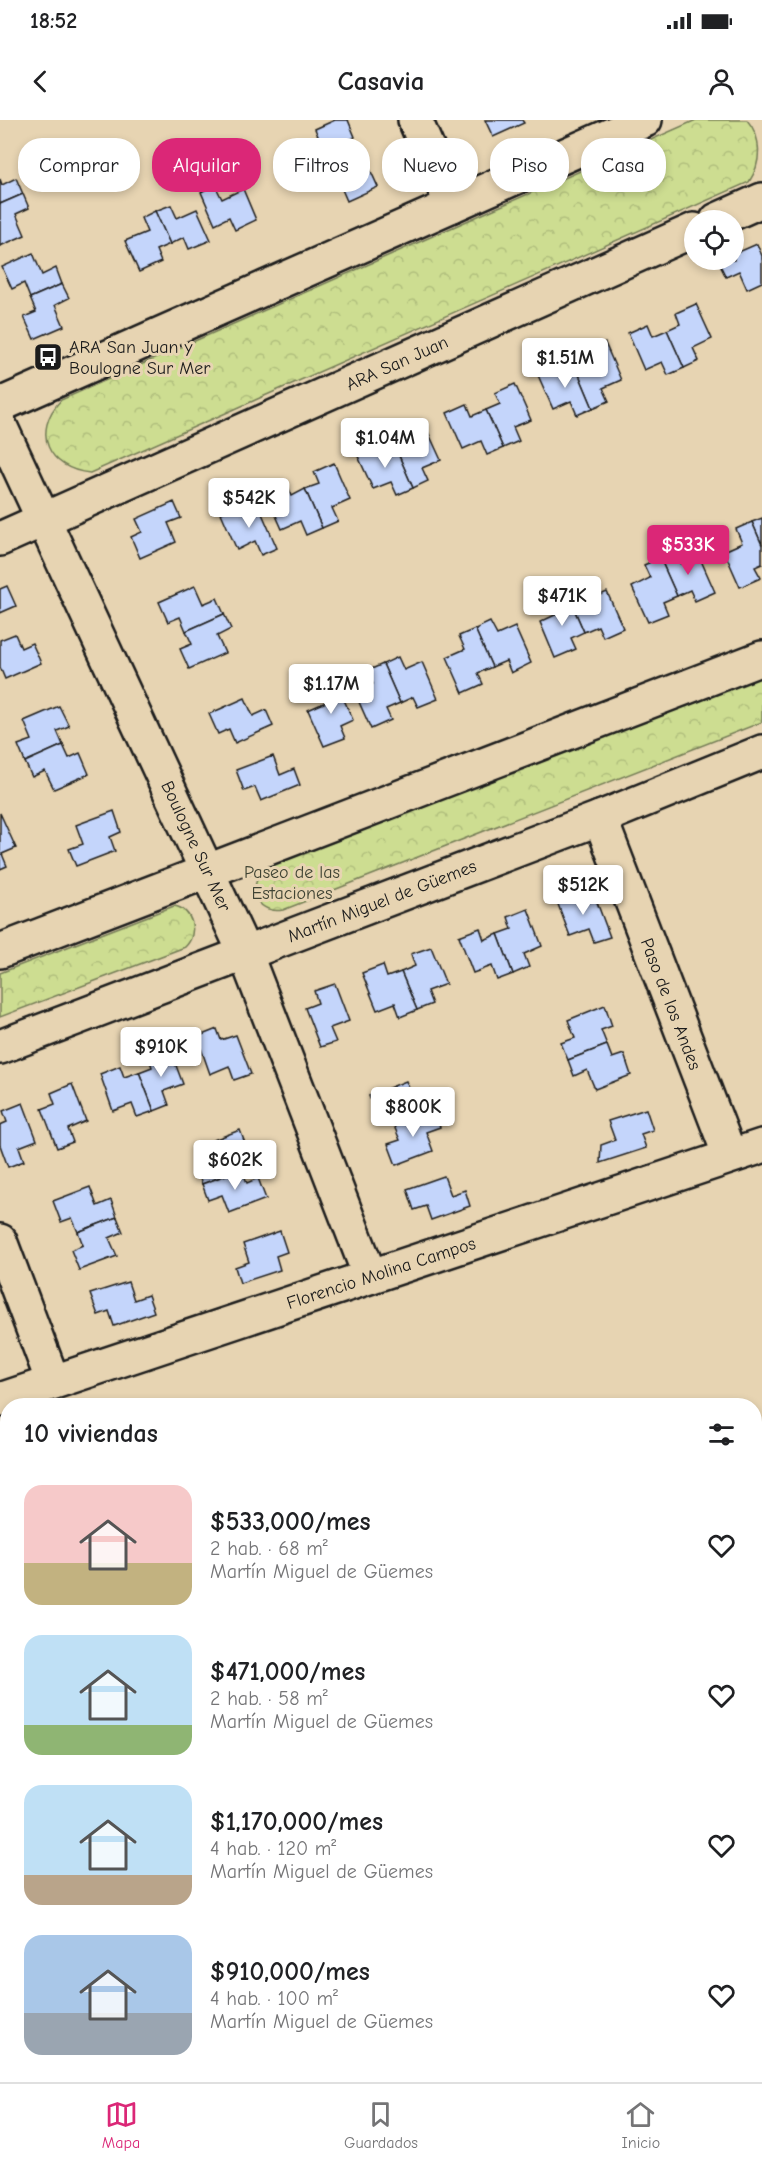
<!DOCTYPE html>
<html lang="es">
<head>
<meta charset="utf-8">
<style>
  body { margin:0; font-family:"Comic Neue",sans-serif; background:#f6f6f6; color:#202124; height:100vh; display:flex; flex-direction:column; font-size:22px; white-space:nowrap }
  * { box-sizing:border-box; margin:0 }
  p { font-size:20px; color:#757577 }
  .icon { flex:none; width:33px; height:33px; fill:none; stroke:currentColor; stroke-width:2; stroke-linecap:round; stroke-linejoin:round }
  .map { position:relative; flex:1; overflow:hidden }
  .details { position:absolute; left:0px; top:1278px; width:762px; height:684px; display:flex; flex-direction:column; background:#fff; border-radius:24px 24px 0 0; box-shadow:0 3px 9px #0003 }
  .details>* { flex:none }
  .banner { position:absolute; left:18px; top:18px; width:726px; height:54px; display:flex; gap:12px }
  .fabs { position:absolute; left:684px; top:90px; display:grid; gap:12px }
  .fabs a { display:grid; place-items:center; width:60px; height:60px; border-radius:50%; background:#fff; box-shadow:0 3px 9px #0003; font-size:30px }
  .price { position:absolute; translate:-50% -51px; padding:0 14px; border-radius:6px; background:#fff; color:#222; font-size:20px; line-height:39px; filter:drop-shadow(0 2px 3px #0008) }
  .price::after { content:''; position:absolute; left:50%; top:36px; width:18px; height:14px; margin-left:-9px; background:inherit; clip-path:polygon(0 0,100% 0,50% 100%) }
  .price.current { background:#db2777; color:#fff }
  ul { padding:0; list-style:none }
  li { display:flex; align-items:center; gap:18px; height:150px; padding:0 24px }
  li span { display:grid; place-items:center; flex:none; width:168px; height:120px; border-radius:18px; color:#555 }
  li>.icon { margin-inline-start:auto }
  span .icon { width:72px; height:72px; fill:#fffc; stroke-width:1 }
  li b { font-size:26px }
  h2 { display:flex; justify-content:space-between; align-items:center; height:72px; padding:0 24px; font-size:26px }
  .pill { padding:0 21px; border-radius:24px; background:#fff; box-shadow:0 3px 9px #0003; font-size:21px; line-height:54px }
  .pill.current { background:#db2777; color:#fff }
  .status { display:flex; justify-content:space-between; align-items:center; height:42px; padding:0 30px; background:#fff; direction:ltr }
  .status svg { height:16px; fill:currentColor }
  header { display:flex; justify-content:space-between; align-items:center; height:78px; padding:0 24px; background:#fff; font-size:27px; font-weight:700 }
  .tabs { display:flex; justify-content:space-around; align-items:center; height:84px; border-top:2px solid #e0e0e0; background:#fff; font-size:16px; color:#757577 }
  .tabs a { display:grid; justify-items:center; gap:3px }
  .tabs .current { color:#db2777 }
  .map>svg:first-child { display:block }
  .park { fill:url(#park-crowns); stroke:#747c56; stroke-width:1.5 }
  .building { fill:#c4d5fb; stroke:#1c1c1c; stroke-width:1.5 }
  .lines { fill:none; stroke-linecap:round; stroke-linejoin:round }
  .minor-casing { stroke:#1c1c1c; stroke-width:38 }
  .minor { stroke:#e7d4b2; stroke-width:33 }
  .labels { text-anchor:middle; stroke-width:6; stroke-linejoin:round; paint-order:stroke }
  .poi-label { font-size:18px; fill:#1c1c1c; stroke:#e7d4b2; text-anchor:start }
  .street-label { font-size:18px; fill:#1c1c1c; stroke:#e7d4b2 }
  .park-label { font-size:18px; fill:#3f4333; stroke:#e7d4b2 }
</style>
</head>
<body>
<div class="status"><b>18:52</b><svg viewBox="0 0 49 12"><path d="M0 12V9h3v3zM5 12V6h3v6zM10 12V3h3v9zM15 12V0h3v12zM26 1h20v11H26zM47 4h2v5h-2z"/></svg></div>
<header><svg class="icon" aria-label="back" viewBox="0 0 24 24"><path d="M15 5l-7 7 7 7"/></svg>Casavia<svg class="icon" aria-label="person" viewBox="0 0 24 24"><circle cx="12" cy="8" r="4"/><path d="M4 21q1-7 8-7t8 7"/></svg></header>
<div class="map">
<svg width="762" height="1962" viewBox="0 0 762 1962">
  <defs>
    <pattern id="park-crowns" width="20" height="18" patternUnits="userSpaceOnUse" patternTransform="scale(1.5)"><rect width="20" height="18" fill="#cddd91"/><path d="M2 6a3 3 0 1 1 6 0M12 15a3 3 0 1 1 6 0" fill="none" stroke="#afbd7c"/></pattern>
  </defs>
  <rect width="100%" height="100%" fill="#e7d4b2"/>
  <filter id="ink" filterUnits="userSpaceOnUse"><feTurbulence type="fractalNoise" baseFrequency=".0167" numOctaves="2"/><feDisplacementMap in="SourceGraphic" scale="12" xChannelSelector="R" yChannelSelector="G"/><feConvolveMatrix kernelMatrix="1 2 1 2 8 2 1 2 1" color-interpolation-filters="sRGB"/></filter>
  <g filter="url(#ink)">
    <g class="park">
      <path d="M696 0H747C762 17 762 43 749 62L90 353C48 349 31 312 61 280Z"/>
      <path d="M762 554V602L283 790C253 795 245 762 269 745Z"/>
      <path d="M174 786C193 789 199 814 185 827L0 897V853Z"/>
    </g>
    <g class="building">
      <polygon points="335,0 348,0 355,17 343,23 350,37 317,51 311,36 324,30 315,9"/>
      <polygon points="485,0 522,0 524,3 493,17"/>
      <polygon points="350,37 356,51 368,45 378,67 347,81 338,60 324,66 317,51"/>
      <polygon points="16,58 23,74 0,84 0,59 2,65"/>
      <polygon points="215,65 222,79 243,69 256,100 235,110 229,97 215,104 201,72"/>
      <polygon points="23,74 29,88 16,94 25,115 0,126 0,84"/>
      <polygon points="171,85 177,98 197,89 211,120 189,129 184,117 170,124 155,91"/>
      <polygon points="155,91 170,124 156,130 161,142 139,152 125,121 147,112 141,98"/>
      <polygon points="757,124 762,136 762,162 747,169 739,151 726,157 718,141 734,140 734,134"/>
      <polygon points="33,133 42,155 56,148 62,164 30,178 24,163 12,169 2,147"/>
      <polygon points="62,164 69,178 55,185 64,206 34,219 24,197 36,192 30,178"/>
      <polygon points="696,184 712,219 693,228 699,241 684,248 667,210 680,204 676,193"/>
      <polygon points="648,204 653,216 667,210 684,248 668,255 662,242 644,250 628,213"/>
      <polygon points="605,223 621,260 603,268 609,281 593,288 577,250 590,244 585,232"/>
      <polygon points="558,244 563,256 577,250 593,288 577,295 571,281 553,289 537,253"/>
      <polygon points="515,264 531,300 513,307 519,321 503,328 486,290 500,284 495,273"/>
      <polygon points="467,284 472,296 486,290 503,328 487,335 481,321 463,329 447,293"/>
      <polygon points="424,303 441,340 422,348 428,361 413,368 396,329 409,324 404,312"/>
      <polygon points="377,324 382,336 396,329 413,368 397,375 391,362 373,369 357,334"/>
      <polygon points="334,343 350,380 332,388 338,401 322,408 305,369 319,364 314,352"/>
      <polygon points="287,364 292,376 305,369 322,408 306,415 300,401 282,409 266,373"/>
      <polygon points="174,382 181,398 168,403 176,422 140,438 131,417 142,412 136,399"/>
      <polygon points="241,384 247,396 260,389 277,428 261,435 255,421 237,430 221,393"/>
      <polygon points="762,398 762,425 752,402"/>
      <polygon points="752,402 762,425 762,444 755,447 761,458 740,467 724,431 742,423 736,409"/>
      <polygon points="675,431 681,444 699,436 715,472 695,481 690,470 677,476 660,438"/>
      <polygon points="660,438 677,476 663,482 668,494 648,502 632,467 650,458 644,445"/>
      <polygon points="7,466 16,486 0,493 0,469"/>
      <polygon points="195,466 203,484 217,478 224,494 186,511 180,497 168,502 159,482"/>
      <polygon points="583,466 589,480 607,472 623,508 603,517 598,506 584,512 567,473"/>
      <polygon points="567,473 584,512 571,518 576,529 555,538 540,502 557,494 552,480"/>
      <polygon points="224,494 231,509 217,516 225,533 189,549 180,529 192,524 186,511"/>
      <polygon points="490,502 497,515 515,507 531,543 511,553 506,541 492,547 475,509"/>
      <polygon points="475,509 492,547 478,553 483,564 463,573 447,537 465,529 459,516"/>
      <polygon points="15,514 21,528 32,523 41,543 5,559 0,547 0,520"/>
      <polygon points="398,537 404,550 422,542 438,579 418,587 413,577 400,583 383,544"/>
      <polygon points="383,544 400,583 386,589 391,600 371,609 355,573 373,564 367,551"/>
      <polygon points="336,562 353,600 340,606 345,618 324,626 308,590 326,582 320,568"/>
      <polygon points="245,578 253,596 266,590 273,606 235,623 229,609 218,614 209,594"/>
      <polygon points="59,586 69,606 57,611 63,625 25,642 18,625 32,620 24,601"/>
      <polygon points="63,625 69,638 80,633 89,654 54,669 45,651 32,657 25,642"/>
      <polygon points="273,636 280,655 294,649 300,665 261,681 255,667 244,671 236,650"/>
      <polygon points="114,691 121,712 110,717 115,731 76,746 69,729 83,724 76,705"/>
      <polygon points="0,693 16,728 2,734 7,746 0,749"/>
      <polygon points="577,771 581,782 595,777 610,817 594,822 589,809 570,816 556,779"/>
      <polygon points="528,789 542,826 524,834 529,847 513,854 498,814 512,809 508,797"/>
      <polygon points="480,808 484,820 498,814 513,854 497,860 492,846 473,853 459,816"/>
      <polygon points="431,827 446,864 427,871 432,884 417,890 401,852 415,846 411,834"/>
      <polygon points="383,845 387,857 401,852 417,890 400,897 395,883 377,890 362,853"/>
      <polygon points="335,864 349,901 330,908 336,922 320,927 305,888 318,883 314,871"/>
      <polygon points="605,885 612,906 601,910 607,925 568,940 561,923 575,918 568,900"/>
      <polygon points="217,909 221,920 236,915 251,954 234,960 229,946 210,954 197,917"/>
      <polygon points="607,925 612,938 624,934 631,955 595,969 587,950 574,956 568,940"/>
      <polygon points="169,927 183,964 164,971 169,985 154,991 139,952 152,947 148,936"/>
      <polygon points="120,946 124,957 139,952 154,991 137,997 132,984 113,991 100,954"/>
      <polygon points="406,961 414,980 427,974 433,991 394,1006 389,992 377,996 369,976"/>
      <polygon points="72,964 86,1001 68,1009 73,1022 57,1028 42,989 55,984 51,973"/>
      <polygon points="23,983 37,1020 19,1027 24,1041 8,1047 0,1025 0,1005 7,1002 3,991"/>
      <polygon points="646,989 653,1010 641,1014 646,1028 600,1043 601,1025 615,1020 608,1001"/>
      <polygon points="433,991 440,1007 426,1012 433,1031 396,1045 388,1024 400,1020 394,1006"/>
      <polygon points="240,1010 248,1031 236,1035 242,1049 202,1064 196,1048 210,1042 203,1024"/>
      <polygon points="242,1049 247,1063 258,1058 266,1079 229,1093 222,1075 208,1080 202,1064"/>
      <polygon points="444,1056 451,1075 465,1070 470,1086 431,1100 426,1086 414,1090 407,1069"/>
      <polygon points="90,1067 97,1086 111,1080 117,1097 78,1112 72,1098 61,1102 53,1081"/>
      <polygon points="117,1097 123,1112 109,1118 117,1136 79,1150 71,1130 83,1125 78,1112"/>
      <polygon points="280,1111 287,1132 276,1136 280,1150 240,1163 235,1147 249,1142 243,1124"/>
      <polygon points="128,1162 134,1180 148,1175 154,1192 114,1206 109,1191 98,1195 90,1174"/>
    </g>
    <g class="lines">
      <g class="minor-casing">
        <g id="minor">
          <polyline points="415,0 452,85"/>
          <polyline points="717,100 762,80"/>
          <polyline points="0,285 645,0"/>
          <polyline points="0,306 245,833 370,1156"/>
          <polyline points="0,419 694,110"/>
          <polyline points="600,698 730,1036"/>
          <polyline points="0,831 762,538"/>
          <polyline points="0,927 600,698 762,632"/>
          <polyline points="0,1121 53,1262"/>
          <polyline points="0,1280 762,1026"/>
          <polyline points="754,1362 762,1359"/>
          <polyline points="0,1620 8,1618"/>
          <polyline points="754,1715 762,1713"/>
          <polyline points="0,1906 8,1922"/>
          <polyline points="25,1959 38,1954"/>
        </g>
      </g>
      <use href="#minor" class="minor"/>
    </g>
  </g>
  <defs>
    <g id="bus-square" transform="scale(1.5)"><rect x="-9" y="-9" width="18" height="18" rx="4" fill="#1c1c1c" stroke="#e7d4b2"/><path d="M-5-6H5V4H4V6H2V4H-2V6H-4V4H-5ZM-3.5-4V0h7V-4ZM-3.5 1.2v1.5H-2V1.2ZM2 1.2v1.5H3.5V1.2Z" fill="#fff"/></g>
  </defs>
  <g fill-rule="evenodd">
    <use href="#bus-square" x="48" y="237"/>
  </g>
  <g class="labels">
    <g class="poi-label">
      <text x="69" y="233">ARA San Juan y<tspan x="69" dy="21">Boulogne Sur Mer</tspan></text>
    </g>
    <g class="street-label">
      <text transform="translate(397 243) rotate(-24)" y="6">ARA San Juan</text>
      <text transform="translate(196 726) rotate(65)" y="6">Boulogne Sur Mer</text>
      <text transform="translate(382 781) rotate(-21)" y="6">Martín Miguel de Güemes</text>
      <text transform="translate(671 884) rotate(69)" y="6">Paso de los Andes</text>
      <text transform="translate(381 1153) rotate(-18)" y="6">Florencio Molina Campos</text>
    </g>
    <g class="park-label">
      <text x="292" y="758">Paseo de las<tspan x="292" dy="21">Estaciones</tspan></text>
    </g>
  </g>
</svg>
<div class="fabs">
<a><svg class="icon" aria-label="locate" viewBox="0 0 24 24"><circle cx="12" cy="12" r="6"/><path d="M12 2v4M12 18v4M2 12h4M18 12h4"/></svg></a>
</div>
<b class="price" style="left:565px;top:269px">$1.51M</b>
<b class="price" style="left:385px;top:349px">$1.04M</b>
<b class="price" style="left:249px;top:409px">$542K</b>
<b class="price current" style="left:688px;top:456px">$533K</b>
<b class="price" style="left:562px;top:507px">$471K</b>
<b class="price" style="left:331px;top:595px">$1.17M</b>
<b class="price" style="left:583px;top:796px">$512K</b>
<b class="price" style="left:161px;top:958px">$910K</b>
<b class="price" style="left:413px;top:1018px">$800K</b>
<b class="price" style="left:235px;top:1071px">$602K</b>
<div class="banner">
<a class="pill">Comprar</a>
<a class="pill current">Alquilar</a>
<a class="pill">Filtros</a>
<a class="pill">Nuevo</a>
<a class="pill">Piso</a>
<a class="pill">Casa</a>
</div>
<section class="details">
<h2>10 viviendas<svg class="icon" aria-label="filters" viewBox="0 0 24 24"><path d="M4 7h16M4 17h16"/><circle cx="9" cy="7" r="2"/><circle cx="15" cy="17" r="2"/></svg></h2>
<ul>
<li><span style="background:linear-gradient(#f6c9c9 65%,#c2b280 0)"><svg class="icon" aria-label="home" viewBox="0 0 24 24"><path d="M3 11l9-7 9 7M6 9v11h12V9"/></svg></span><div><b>$533,000/mes</b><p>2 hab. · 68 m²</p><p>Martín Miguel de Güemes</p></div><svg class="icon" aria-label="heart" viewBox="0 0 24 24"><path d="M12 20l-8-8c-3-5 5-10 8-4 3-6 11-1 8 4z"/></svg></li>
<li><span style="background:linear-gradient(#bfe0f5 75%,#8fb573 0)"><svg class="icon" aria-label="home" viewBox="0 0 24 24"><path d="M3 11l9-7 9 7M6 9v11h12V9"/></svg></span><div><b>$471,000/mes</b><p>2 hab. · 58 m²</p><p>Martín Miguel de Güemes</p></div><svg class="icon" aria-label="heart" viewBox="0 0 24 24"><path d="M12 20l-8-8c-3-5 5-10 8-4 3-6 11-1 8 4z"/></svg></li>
<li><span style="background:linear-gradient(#bfe0f5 75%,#b9a48a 0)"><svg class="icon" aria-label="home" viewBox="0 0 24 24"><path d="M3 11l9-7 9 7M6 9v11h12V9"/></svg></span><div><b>$1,170,000/mes</b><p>4 hab. · 120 m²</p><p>Martín Miguel de Güemes</p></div><svg class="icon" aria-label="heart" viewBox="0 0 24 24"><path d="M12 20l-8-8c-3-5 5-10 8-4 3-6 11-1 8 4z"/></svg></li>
<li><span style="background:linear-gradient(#a9c7e8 65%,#9aa5b1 0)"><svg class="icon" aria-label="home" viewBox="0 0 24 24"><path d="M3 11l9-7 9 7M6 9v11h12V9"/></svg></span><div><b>$910,000/mes</b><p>4 hab. · 100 m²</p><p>Martín Miguel de Güemes</p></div><svg class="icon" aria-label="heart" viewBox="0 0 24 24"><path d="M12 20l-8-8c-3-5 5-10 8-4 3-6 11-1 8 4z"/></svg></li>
</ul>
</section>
</div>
<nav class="tabs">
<a class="current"><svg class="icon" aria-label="map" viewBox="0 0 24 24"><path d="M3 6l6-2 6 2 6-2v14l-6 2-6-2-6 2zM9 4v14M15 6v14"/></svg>Mapa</a>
<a><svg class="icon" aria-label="saved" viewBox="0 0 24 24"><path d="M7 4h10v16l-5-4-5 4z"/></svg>Guardados</a>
<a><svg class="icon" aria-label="home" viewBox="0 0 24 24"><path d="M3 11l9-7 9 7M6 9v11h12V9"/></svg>Inicio</a>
</nav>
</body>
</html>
